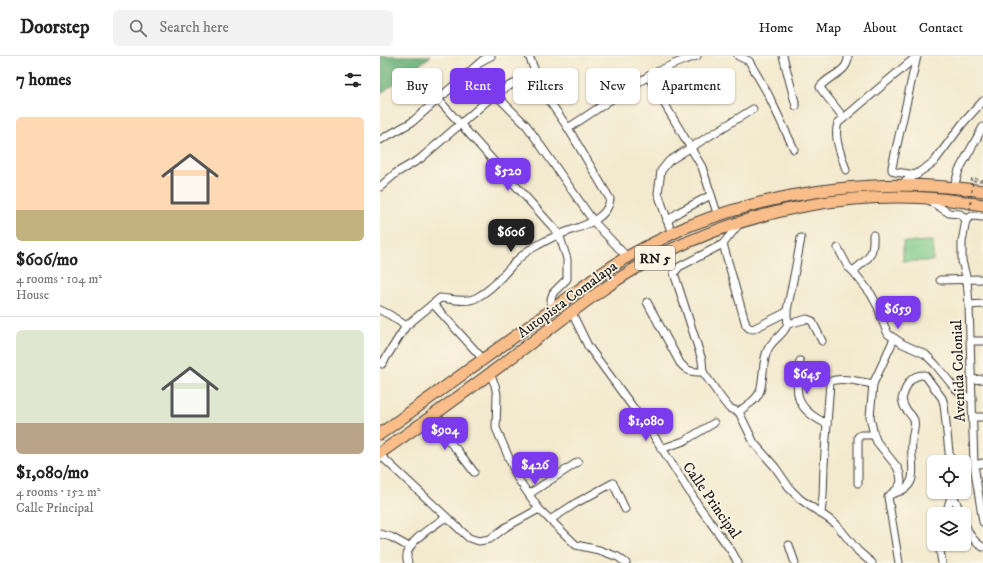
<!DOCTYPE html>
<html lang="en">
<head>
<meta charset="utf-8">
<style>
  body { margin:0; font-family:"IM FELL DW Pica",serif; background:#f2f2f2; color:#222; height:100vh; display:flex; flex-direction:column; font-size:15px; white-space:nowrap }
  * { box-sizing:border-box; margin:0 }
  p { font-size:13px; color:#767676 }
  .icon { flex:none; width:22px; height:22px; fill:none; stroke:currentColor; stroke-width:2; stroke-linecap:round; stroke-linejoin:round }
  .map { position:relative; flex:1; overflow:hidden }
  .panel { display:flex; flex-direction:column; background:#fff; width:380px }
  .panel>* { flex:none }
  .guide { position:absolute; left:12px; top:12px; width:380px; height:36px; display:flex; gap:8px }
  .fabs { position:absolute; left:547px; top:399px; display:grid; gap:8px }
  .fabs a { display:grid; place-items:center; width:44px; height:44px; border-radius:6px; background:#fff; box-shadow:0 1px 3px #0004; font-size:20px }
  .price { position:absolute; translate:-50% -34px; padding:0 9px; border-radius:8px; background:#7c3aed; color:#fff; font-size:13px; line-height:26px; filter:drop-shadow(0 1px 2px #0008) }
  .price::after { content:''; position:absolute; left:50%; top:24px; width:12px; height:9px; margin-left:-6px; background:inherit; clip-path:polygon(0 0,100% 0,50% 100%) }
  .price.current { background:#222; color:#fff }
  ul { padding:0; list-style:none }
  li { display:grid; align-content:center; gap:8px; height:212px; padding:0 16px }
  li+li { border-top:1px solid #e0e0e0 }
  li span { display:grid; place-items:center; height:124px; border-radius:6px; color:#555 }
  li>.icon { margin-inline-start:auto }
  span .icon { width:72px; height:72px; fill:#fffc; stroke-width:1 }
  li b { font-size:17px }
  h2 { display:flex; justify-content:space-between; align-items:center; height:48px; padding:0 16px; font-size:17px }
  .pill { padding:0 14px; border-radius:6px; background:#fff; box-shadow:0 1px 3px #0004; font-size:14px; line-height:36px }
  .pill.current { background:#7c3aed; color:#fff }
  header { display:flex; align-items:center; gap:24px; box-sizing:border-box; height:56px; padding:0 20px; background:#fff; border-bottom:1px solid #e0e0e0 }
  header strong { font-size:19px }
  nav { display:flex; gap:22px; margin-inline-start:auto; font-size:14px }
  .search { width:280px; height:36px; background:#f2f2f2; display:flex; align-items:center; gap:10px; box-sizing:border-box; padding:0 14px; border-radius:6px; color:#767676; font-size:15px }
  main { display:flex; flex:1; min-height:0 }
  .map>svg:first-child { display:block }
  .green { fill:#7bc989; stroke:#4c7252 }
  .forest { fill:#64ad75; stroke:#406448 }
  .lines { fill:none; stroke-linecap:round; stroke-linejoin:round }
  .minor-casing { stroke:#3c3b37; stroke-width:9 }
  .highway-casing { stroke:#3c3b37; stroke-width:13 }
  .path { stroke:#3c3b37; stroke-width:1; stroke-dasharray:3 3; stroke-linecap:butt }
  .minor { stroke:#fff; stroke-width:7 }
  .highway { stroke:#f8bd89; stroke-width:11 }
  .path-bridge { stroke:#3c3b37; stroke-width:1; stroke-dasharray:3 3; stroke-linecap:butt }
  .labels { text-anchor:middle; stroke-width:3.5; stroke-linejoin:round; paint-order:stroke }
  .shield { fill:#fcf5e5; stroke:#5f5d58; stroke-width:1 }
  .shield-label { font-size:14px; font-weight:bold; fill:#1c1c1c }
  .street-label { font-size:15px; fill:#1c1c1c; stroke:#fcf5e5 }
</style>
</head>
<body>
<header>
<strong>Doorstep</strong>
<div class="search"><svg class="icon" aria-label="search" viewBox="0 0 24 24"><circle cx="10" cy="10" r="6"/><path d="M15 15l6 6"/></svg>Search here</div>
<nav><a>Home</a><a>Map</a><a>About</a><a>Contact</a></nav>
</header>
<main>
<section class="panel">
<h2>7 homes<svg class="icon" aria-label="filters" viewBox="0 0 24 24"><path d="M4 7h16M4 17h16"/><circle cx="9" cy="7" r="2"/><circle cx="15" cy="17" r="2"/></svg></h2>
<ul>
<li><span style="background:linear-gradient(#ffd9b3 75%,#c2b280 0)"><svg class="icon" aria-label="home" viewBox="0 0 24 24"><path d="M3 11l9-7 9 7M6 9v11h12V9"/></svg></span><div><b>$606/mo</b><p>4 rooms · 104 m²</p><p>House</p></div></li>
<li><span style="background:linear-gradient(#dfe7d0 75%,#b9a48a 0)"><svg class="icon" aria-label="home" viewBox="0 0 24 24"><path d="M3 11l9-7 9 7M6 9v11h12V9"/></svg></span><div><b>$1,080/mo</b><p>4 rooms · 152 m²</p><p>Calle Principal</p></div></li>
</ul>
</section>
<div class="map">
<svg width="603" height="507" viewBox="0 0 603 507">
  <rect width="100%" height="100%" fill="#fcf5e5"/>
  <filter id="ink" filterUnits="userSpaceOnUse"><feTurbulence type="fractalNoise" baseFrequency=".025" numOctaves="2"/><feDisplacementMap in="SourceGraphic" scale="8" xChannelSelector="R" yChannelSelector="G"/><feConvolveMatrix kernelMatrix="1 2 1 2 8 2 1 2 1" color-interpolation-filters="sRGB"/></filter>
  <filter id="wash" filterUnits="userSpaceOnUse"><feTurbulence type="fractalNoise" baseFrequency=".012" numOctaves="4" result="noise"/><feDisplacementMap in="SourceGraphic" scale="16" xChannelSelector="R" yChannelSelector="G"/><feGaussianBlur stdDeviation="0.9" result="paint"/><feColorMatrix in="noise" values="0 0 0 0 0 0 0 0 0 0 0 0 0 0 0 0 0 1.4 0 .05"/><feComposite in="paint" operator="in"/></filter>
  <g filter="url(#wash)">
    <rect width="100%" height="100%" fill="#f3e9ce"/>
    <polygon class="green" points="553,185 553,205 523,205 523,186"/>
    <polygon class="forest" points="0,0 51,0 0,38"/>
  </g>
  <g filter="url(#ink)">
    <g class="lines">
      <g class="minor-casing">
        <g id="minor">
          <path d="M149 0 155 15 152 20 188 72C230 46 269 13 317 0"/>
          <polyline points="358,0 369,5 388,38 414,93"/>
          <polyline points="403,0 416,50"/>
          <polyline points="268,20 322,111 338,160"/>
          <polyline points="40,23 179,178 187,203 187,223 173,237 171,243 172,253"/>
          <polyline points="115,38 147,70 214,166 247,201"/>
          <path d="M464 62 441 33 440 31C448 19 469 17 468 0"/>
          <polyline points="0,84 32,66 103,4 111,0"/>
          <path d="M466 114C462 100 453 82 458 67L537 0"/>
          <polyline points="537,119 515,116 512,114 512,111 537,0"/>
          <polyline points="522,128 554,106 583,67 603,45"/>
          <polyline points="0,131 16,117 40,103 115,38 129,30 152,20"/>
          <polyline points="574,131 579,114 603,71"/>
          <polyline points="547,143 569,157 580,158 586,164"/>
          <polyline points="603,161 592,160 586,164 582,186 582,205 587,224 589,249 594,409 603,466"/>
          <polyline points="287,165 299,156 331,139"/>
          <polyline points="359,168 343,188 366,269 369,272 373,273 407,256"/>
          <polyline points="292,178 278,137 281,115 289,105 373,53"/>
          <path d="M421 182C417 206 412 230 407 254 406 259 409 264 407 269 404 279 392 284 388 293 382 304 384 323 380 335 377 345 366 349 359 356L374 387 395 411 411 434 420 443 456 468 478 495 492 507"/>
          <polyline points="343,188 299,211 294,217 322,304 323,316 342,343 349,352 359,356"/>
          <polyline points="458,192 468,211 473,215 491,238 498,251 504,269 508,278 523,288 545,298 555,308 573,330 581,338 592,343"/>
          <path d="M473 215C489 202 494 200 493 179"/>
          <polyline points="560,224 603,223"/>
          <path d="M267 246 300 307C308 316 311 316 323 316"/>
          <polyline points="53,248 103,303"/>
          <polyline points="589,249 603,248"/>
          <polyline points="0,254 10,259 26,270"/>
          <polyline points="192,257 208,290 274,380 318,449 352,496 358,507"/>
          <polyline points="408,268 427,263 432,265 442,285"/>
          <polyline points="514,283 493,328 490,361 494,379 497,386 517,411 520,418 521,426 518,432 508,441 519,507"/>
          <polyline points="591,285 603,285"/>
          <path d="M420 305C415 339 414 352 447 368"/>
          <path d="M2 308 26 270 60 242C71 243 86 247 96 242 120 230 132 202 156 190 164 186 172 181 181 178 198 171 228 165 230 143L188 72"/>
          <polyline points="110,318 115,329 117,339 116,372 138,423 159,453 196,489 219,494 238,501 246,507"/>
          <polyline points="592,324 603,323"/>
          <polyline points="593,361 603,361"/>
          <polyline points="48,363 78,395 94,416"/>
          <polyline points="281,393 304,385 334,367"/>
          <polyline points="0,399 89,482 99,485 110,483 126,471 159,453"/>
          <polyline points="594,409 603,407"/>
          <polyline points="478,427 478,381 481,379 494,379"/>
          <polyline points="572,436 581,458"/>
          <polyline points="149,438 198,406"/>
          <path d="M511 438C544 431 529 409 532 385 532 378 536 372 534 364 532 359 528 356 525 352 523 349 523 346 522 343 526 330 530 318 545 319L562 342 564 348 570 406"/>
          <path d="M441 457 443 440 444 410 450 326C458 320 482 326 493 328"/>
          <polyline points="566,458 572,437"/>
          <polyline points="170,464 196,447 233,427 245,453"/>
          <path d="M584 465C588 476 592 485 603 491"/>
          <polyline points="0,478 11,481 29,491"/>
          <polyline points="559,488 562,507"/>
          <polyline points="409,489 415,507"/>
          <path d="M28 507C20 488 54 470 66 461"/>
        </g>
      </g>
      <g class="highway-casing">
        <g id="highway">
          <path d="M0 378C56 337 113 296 170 255 198 235 226 212 256 196 274 187 292 177 311 169 403 133 505 121 603 135"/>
          <path d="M0 397C50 362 99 326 148 289 186 261 223 230 265 207 366 152 489 127 603 149"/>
        </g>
      </g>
      <g class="path">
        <polyline points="591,125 592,122 603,124"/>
        <polyline points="593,125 603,125"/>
      </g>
      <use href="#minor" class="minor"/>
      <use href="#highway" class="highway"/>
      <polyline class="path-bridge" points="590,154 593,125"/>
    </g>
  </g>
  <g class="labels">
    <rect class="shield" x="255" y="190" width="40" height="24" rx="3"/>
    <g class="shield-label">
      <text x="275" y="207">RN 5</text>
    </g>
    <g class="street-label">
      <text transform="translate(187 243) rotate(-36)" y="5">Autopista Comalapa</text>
      <text transform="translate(578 315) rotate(-92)" y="5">Avenida Colonial</text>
      <text transform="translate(332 444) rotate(55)" y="5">Calle Principal</text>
    </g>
  </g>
</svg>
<div class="fabs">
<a><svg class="icon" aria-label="locate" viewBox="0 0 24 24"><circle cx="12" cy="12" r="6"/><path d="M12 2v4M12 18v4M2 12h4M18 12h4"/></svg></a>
<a><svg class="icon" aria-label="layers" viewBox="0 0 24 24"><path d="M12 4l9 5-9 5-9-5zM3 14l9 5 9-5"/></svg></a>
</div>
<b class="price" style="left:128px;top:136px">$520</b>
<b class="price current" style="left:131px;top:197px">$606</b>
<b class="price" style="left:518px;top:274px">$659</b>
<b class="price" style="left:427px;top:339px">$645</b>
<b class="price" style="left:266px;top:386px">$1,080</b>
<b class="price" style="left:65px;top:395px">$904</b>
<b class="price" style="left:155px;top:430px">$426</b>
<div class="guide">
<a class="pill">Buy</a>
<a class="pill current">Rent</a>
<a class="pill">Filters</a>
<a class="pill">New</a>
<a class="pill">Apartment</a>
</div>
</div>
</main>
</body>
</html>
